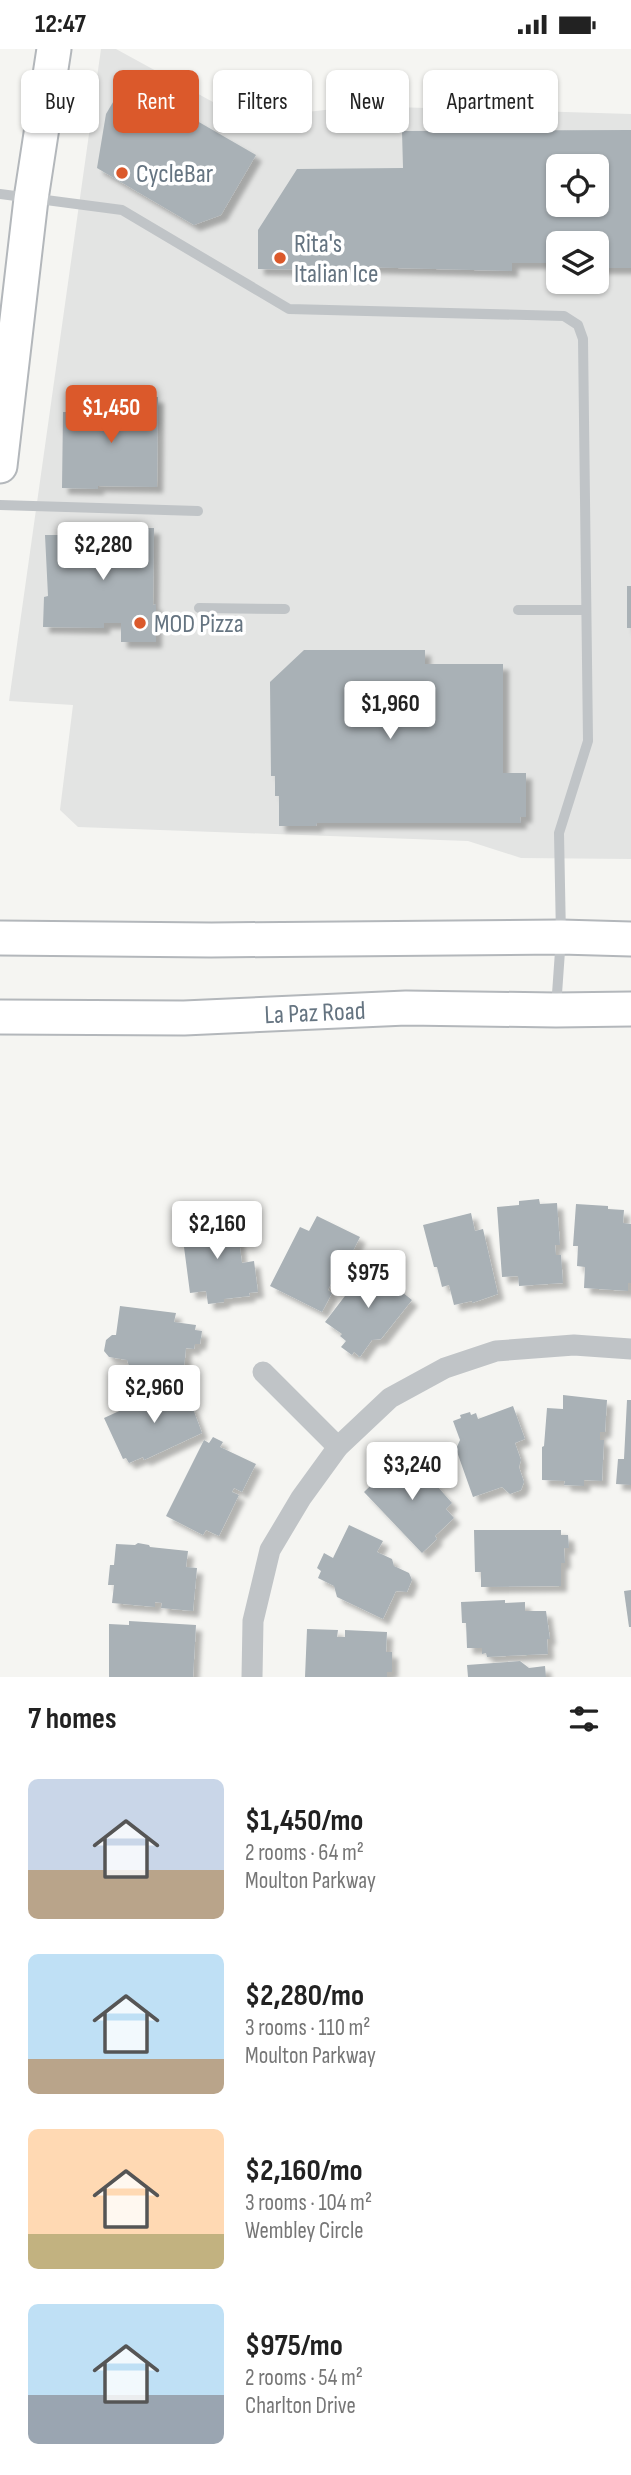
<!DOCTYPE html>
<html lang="en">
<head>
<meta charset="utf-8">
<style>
  body { margin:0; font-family:"Sofia Sans Condensed",sans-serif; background:#f6f6f6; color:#222; height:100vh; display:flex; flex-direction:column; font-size:26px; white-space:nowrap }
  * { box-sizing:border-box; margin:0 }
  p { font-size:23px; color:#767676 }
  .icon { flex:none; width:38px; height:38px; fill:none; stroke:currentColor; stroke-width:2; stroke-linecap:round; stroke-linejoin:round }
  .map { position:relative; height:1628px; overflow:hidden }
  .panel { display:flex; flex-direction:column; background:#fff; flex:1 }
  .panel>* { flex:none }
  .guide { position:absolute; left:21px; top:21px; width:590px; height:63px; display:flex; gap:14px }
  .tools { position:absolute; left:546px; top:105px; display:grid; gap:14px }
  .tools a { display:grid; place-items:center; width:63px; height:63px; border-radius:10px; background:#fff; box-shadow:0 2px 5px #0004; font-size:35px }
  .price { position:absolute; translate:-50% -60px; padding:0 16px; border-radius:7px; background:#fff; color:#222; font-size:23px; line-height:46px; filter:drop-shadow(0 2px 4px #0008) }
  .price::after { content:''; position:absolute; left:50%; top:42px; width:21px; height:16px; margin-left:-10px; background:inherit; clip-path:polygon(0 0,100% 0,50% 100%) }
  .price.on { background:#db592b; color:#fff }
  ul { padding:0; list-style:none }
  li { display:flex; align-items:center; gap:21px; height:175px; padding:0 28px }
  li span { display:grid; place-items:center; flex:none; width:196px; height:140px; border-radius:10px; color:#555 }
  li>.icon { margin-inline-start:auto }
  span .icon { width:84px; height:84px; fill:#fffc; stroke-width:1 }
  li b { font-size:30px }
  h2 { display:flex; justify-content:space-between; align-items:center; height:84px; padding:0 28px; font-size:30px }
  .pill { padding:0 24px; border-radius:10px; background:#fff; box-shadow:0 2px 5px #0004; font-size:24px; line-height:63px }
  .pill.on { background:#db592b; color:#fff }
  .status { display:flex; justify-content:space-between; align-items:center; height:49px; padding:0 35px; background:#fff; direction:ltr }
  .status svg { height:19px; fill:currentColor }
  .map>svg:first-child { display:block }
  .built { fill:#e3e4e3; fill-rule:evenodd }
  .building { fill:#a9b1b6; fill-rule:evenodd; filter:url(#shadow) }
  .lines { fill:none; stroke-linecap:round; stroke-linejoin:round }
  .primary-casing { stroke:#b3b7bb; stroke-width:37 }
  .service { stroke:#c0c4c7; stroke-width:10 }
  .minor { stroke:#c0c4c7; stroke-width:21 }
  .primary { stroke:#fff; stroke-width:33 }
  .poi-dot { fill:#db592b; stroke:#fff; stroke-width:2.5 }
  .labels { text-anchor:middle; stroke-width:7; stroke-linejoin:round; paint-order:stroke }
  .poi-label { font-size:26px; fill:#657481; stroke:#fff; text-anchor:start }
  .street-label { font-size:26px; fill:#657481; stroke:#fff }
</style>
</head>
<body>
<div class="status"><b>12:47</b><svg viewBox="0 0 49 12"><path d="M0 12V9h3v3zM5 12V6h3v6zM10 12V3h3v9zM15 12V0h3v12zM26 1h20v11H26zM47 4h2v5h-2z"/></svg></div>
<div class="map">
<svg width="631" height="1628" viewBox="0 0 631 1628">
  <defs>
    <filter id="shadow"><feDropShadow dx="6" dy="6" stdDeviation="2" flood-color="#0004"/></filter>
  </defs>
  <rect width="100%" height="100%" fill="#f5f5f2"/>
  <path class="built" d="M101 0H116L244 70 360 57 631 65V810L521 809 468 792 78 778 60 761 73 656 9 652ZM558 117H597V156H558ZM558 194H597V233H558Z"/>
  <g class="building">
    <polygon points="126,31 256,106 221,166 194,176 97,119 106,65"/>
    <path d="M631 81V219H597V194H558V222H551V214H512V222L321 217V221L258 220V181L297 120 403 119 402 82ZM558 117H597V156H558Z"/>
    <polygon points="123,347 158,348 157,438 98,437 98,440 62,439 63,363 73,363 73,356 123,357"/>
    <polygon points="87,479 154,479 153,556 156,555 156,593 121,593 121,574 104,574 104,579 43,578 44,548 48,547 45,486 72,486 72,491 87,491"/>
    <rect x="627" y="537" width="4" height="42"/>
    <polygon points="304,601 425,601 425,615 503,615 503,724 526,724 526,768 520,768 521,774 317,774 316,777 279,777 279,747 275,747 275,727 271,727 270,633"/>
    <polygon points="539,1150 540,1155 557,1154 560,1196 555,1196 556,1206 561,1206 563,1234 519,1237 518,1227 502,1228 497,1158 519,1156 519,1152"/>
    <polygon points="576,1155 608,1157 608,1160 624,1161 623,1174 631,1175 631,1234 628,1234 628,1242 584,1239 585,1218 577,1217 578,1197 573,1197"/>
    <polygon points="471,1164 475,1182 483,1180 498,1245 472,1254 472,1252 454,1256 449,1236 442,1238 437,1218 434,1218 423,1176"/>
    <polygon points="317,1167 360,1188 341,1226 336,1224 328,1241 332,1244 322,1263 270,1237 300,1178 309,1182"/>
    <polygon points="236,1168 242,1214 254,1212 258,1243 249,1244 250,1247 224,1250 224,1253 208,1255 206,1242 190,1244 181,1175"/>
    <polygon points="379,1214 389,1221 391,1230 388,1232 412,1251 381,1290 372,1291 360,1308 354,1303 352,1306 341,1298 346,1292 340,1287 342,1285 325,1273 358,1230 363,1229 372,1217"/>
    <polygon points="120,1257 176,1264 174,1273 196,1276 195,1281 202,1282 200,1295 195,1295 194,1300 186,1299 184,1319 168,1317 168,1321 129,1317 127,1311 109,1308 104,1302 106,1291 112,1286 116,1286"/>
    <polygon points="178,1335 190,1359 192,1357 202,1384 144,1411 143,1408 129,1414 126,1409 123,1410 104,1369"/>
    <polygon points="563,1346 607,1351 605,1383 600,1383 600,1391 604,1391 602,1432 584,1431 584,1437 564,1436 565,1432 542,1431 542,1398 544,1397 547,1359 563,1360"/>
    <polygon points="627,1351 631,1351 631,1436 616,1435 618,1410 624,1410"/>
    <polygon points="513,1357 525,1390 515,1394 521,1411 519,1418 524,1433 521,1441 510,1445 502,1438 473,1448 456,1400 460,1391 453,1372 461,1369 460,1366 470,1363 471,1366 476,1364 478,1370"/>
    <polygon points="213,1388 223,1393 220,1398 256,1415 242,1443 234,1439 232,1443 239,1446 219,1487 206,1481 203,1486 166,1467 204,1391 209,1394"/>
    <polygon points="406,1402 452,1454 446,1460 454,1469 435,1487 437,1490 422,1504 364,1443"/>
    <polygon points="349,1476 383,1492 377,1503 392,1510 394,1517 409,1524 412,1531 407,1543 396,1542 383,1570 337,1548 334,1537 318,1529 321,1522 317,1519 324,1504 333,1509"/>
    <polygon points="474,1481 561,1481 561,1486 568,1486 569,1499 564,1499 565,1514 561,1514 561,1537 481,1538 481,1523 475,1523"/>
    <polygon points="138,1494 149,1496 150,1498 188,1502 186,1518 197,1519 193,1562 161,1559 162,1554 155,1553 155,1558 112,1554 114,1536 108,1536 110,1516 114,1516 116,1495 135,1496"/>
    <polygon points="631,1541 631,1578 629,1578 624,1542"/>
    <polygon points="505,1551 505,1554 525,1553 525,1562 546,1562 550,1590 547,1590 548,1605 487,1608 486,1604 482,1605 482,1599 467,1599 466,1574 462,1574 461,1553"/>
    <polygon points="129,1572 196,1576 193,1628 109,1628 109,1575 129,1576"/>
    <polygon points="307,1580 338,1581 337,1588 345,1588 345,1581 387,1583 386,1603 392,1603 392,1623 387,1623 387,1628 305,1628"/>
    <polygon points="520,1612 529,1619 545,1617 546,1628 468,1628 467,1616"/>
  </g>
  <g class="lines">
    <g class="primary-casing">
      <g id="primary">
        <polyline points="0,417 31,150 54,0"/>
        <polyline points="0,889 211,891 561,888 631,890"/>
        <path id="s1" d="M0 968 184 969 406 959 556 961 631 960"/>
      </g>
    </g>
    <g class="service">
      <polyline points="0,145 122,161 289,260 564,267 578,276 583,290 588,692 559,784 561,888 556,959"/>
      <polyline points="0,456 198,462"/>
      <polyline points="199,559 285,560"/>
      <polyline points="518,561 586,561"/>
    </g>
    <g class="minor">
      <polyline points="263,1323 338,1398"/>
      <polyline points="252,1628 253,1572 270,1501 301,1449 338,1398 390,1349 445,1319 496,1302 574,1296 631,1300"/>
    </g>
    <use href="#primary" class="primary"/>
  </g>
  <g class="poi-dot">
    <circle cx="122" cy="124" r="7"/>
    <circle cx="280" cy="209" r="7"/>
    <circle cx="140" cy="574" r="7"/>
  </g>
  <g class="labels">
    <g class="poi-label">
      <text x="136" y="133">CycleBar</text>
      <text x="294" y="203">Rita's<tspan x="294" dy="30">Italian Ice</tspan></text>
      <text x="154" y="583">MOD Pizza</text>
    </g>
    <g class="street-label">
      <text dy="9" stroke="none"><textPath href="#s1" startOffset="315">La Paz Road</textPath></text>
    </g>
  </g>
</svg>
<div class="tools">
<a><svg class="icon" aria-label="locate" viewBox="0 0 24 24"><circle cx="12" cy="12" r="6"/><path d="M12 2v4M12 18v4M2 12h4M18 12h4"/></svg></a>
<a><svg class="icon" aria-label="layers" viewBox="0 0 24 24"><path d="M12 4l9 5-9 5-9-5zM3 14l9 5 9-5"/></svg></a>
</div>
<b class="price on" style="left:111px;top:396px">$1,450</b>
<b class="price" style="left:103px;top:533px">$2,280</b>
<b class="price" style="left:390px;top:692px">$1,960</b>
<b class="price" style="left:217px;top:1212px">$2,160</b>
<b class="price" style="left:368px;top:1261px">$975</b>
<b class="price" style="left:154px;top:1376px">$2,960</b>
<b class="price" style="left:412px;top:1453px">$3,240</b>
<div class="guide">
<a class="pill">Buy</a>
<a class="pill on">Rent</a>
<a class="pill">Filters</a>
<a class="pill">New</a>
<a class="pill">Apartment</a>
</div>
</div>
<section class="panel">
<h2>7 homes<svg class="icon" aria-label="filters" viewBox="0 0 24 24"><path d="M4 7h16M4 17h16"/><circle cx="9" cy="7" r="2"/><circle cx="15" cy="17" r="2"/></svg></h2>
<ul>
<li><span style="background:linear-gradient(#c9d6e8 65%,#b9a48a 0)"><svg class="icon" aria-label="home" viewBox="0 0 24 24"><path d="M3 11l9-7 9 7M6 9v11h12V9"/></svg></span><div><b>$1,450/mo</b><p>2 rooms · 64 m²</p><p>Moulton Parkway</p></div></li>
<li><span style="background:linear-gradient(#bfe0f5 75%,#b9a48a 0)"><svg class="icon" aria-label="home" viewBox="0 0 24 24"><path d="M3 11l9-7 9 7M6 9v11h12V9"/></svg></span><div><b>$2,280/mo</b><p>3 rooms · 110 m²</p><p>Moulton Parkway</p></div></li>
<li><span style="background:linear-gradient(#ffd9b3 75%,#c2b280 0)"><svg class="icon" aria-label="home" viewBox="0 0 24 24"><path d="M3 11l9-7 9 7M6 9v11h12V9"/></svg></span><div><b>$2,160/mo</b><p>3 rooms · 104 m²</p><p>Wembley Circle</p></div></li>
<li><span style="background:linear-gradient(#bfe0f5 65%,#9aa5b1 0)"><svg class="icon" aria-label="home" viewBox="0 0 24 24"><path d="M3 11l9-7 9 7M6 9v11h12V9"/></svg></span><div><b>$975/mo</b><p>2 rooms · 54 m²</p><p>Charlton Drive</p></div></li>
</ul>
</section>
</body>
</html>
